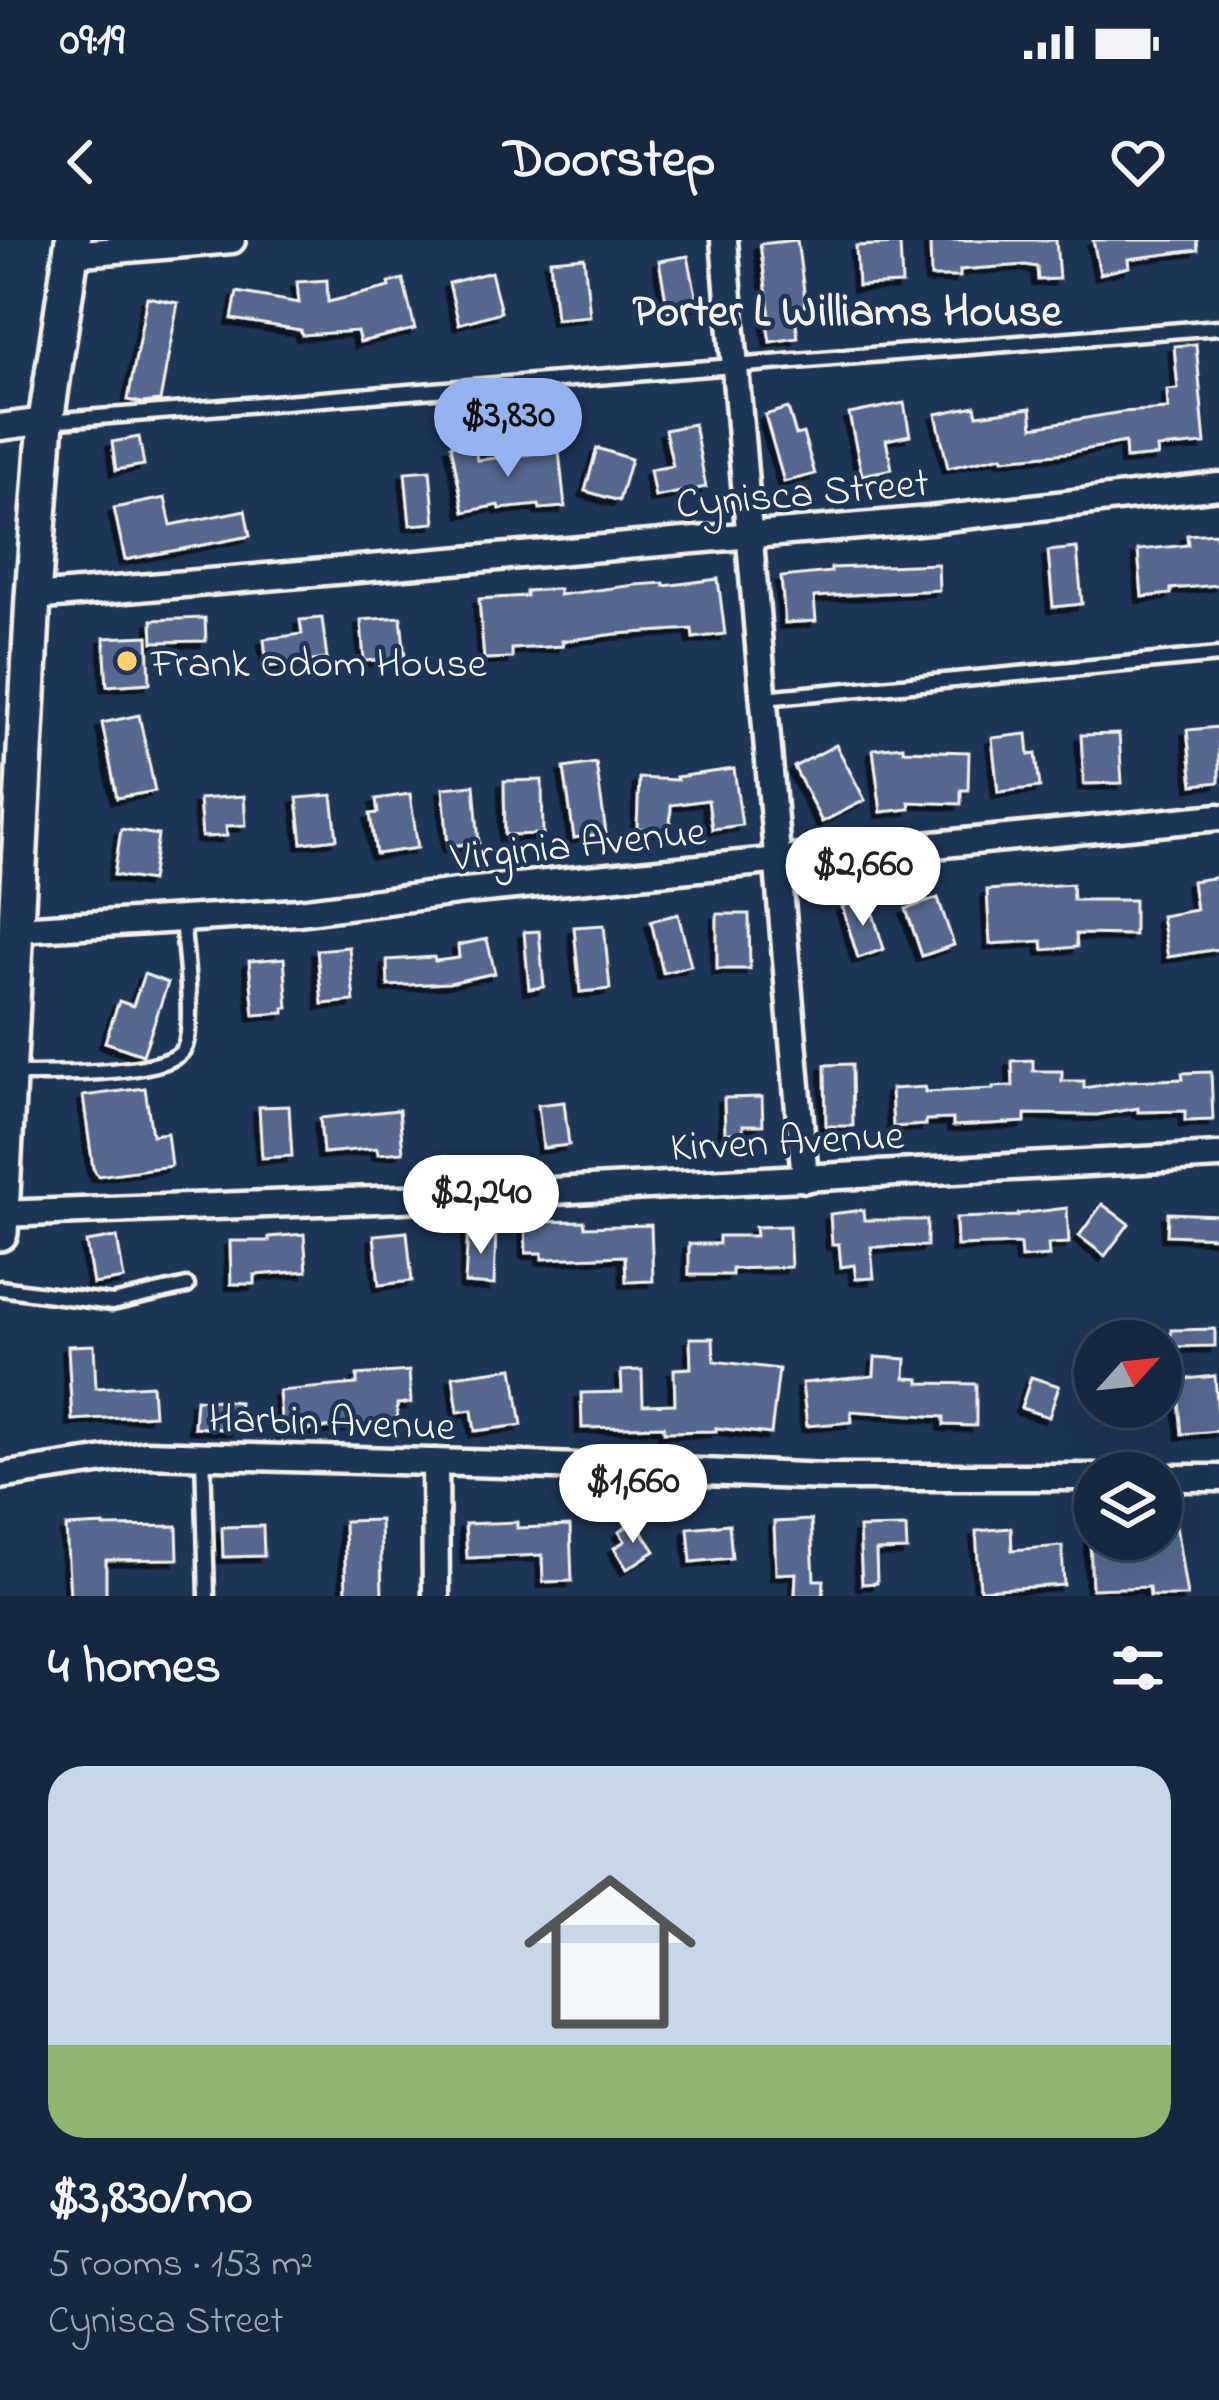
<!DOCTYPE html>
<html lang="en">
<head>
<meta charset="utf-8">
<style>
  body { margin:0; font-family:"Indie Flower",sans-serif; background:#23344c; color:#f1f3f6; height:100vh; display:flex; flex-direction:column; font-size:45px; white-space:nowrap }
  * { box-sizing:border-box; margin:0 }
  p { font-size:39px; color:#9ea6b1 }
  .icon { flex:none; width:66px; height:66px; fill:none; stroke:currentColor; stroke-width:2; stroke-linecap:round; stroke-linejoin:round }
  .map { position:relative; height:1356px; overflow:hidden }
  .sheet { display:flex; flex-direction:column; background:#162841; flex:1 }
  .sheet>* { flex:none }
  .needle { width:78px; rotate:63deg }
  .buttons { position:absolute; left:1074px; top:1080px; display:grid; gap:24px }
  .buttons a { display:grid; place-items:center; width:108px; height:108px; border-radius:50%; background:#162841; box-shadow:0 12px 48px #0002,0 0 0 3px #35445a; font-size:60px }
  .price { position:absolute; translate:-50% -102px; padding:0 27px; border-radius:42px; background:#fff; color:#222; font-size:39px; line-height:78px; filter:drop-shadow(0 3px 6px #0008) }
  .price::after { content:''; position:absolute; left:50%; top:72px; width:36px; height:27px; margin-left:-18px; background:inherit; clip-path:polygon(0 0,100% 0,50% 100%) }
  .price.active { background:#95b2f1; color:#111 }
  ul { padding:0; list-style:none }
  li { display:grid; align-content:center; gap:24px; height:636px; padding:0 48px }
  li span { display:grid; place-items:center; height:372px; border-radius:36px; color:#555 }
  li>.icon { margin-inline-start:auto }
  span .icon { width:216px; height:216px; fill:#fffc; stroke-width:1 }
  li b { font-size:51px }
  h2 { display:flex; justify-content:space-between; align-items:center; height:144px; padding:0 48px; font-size:51px }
  .status { display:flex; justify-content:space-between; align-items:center; height:84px; padding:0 60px; background:#162841; direction:ltr }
  .status svg { height:33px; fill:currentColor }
  header { display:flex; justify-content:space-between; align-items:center; height:156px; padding:0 48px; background:#162841; font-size:54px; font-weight:700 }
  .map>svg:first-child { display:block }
  .building { fill:#576890; stroke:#f4f1e8; stroke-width:3; filter:url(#shadow) }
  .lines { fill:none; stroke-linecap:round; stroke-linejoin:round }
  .lane-casing { stroke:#f4f1e8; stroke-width:21 }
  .street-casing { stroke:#f4f1e8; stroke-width:33 }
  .secondary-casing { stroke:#f4f1e8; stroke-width:42 }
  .lane { stroke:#1d3557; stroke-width:12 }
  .street { stroke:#1d3557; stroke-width:24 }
  .secondary { stroke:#1d3557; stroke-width:33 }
  .poi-dot { fill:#ffd166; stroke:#1d3557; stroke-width:4.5 }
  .labels { text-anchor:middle; stroke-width:9; stroke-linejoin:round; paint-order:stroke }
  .street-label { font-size:42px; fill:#f4f1e8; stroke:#1d3557 }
  .poi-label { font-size:42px; fill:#f4f1e8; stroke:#1d3557; text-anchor:start }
  .neighbourhood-label { font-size:45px; font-weight:bold; fill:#f4f1e8; stroke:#1d3557 }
</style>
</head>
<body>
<div class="status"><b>09:19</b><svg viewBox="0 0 49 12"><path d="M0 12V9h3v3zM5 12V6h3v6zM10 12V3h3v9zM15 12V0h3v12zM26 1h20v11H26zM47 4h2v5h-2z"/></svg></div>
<header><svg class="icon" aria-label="back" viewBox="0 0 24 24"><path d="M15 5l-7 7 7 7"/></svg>Doorstep<svg class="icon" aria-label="heart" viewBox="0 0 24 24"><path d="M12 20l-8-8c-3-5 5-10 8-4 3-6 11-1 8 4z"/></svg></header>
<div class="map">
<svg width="1219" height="1356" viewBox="0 0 1219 1356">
  <defs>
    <filter id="shadow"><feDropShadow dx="-5.5" dy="5.5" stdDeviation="0" flood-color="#0009"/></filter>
  </defs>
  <rect width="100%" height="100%" fill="#1d3557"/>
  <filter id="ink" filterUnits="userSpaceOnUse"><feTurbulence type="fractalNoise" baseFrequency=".00833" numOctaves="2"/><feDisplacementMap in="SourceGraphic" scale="24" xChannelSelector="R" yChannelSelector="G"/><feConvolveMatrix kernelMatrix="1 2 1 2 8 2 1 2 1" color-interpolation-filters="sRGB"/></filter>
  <g filter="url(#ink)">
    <g class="building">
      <polygon points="797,0 806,66 794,67 798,98 770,102 766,77 770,77 760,4"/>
      <polygon points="930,0 1056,0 1059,39 1038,40 1037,27 1025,25 960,30 960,37 931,37"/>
      <polygon points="1093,0 1197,0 1198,10 1128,19 1129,27 1100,34"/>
      <polygon points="900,4 902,44 858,46 856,6"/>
      <polygon points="688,16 698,65 668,71 659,21"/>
      <polygon points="584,17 590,76 556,79 550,20"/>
      <polygon points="491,32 501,72 459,84 449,43"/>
      <polygon points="403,39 415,89 360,102 357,91 302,95 301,90 232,79 237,52 299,63 297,42 327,40 328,62 390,47 389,43"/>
      <polygon points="147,57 178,63 160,161 142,163 128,160"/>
      <polygon points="1196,104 1205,204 1157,208 1158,216 1126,219 1125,202 1067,213 1003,219 1002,216 948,228 936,174 975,166 977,175 1031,168 1033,187 1122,172 1168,169 1167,150 1178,149 1174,106"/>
      <polygon points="904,163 910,195 886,200 892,229 862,235 849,174"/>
      <polygon points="788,168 796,195 803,193 815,234 784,242 765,175"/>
      <polygon points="694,184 706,247 655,257 650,230 673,226 665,190"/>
      <polygon points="139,197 144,225 116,230 112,202"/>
      <polygon points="474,201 477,220 559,211 565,267 540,269 539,265 500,269 499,265 464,272 451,205"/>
      <polygon points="597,208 631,219 619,261 585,251"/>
      <polygon points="430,230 435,283 410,285 405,232"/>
      <polygon points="165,258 171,285 245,270 250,296 125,320 114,268"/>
      <polygon points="1216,293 1219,345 1171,349 1171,354 1142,357 1138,310 1188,305 1187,295"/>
      <polygon points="1077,308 1082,364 1053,367 1048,311"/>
      <polygon points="938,324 939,350 814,357 816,381 785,383 781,337 831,332 831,328"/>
      <polygon points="718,339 725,394 693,398 692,389 616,394 562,401 563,406 512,409 512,418 484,419 479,359 526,356 526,351 559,349 559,355 635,345 664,343 664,346"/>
      <polygon points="401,377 405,418 364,421 361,380"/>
      <polygon points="205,378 206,401 153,402 152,380"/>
      <polygon points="322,378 327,419 267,427 264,399 302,394 300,380"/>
      <polygon points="148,396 150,443 107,446 104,398"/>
      <polygon points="139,475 155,551 117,558 102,483"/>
      <polygon points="1219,487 1219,542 1193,545 1187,490"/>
      <polygon points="1027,494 1029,515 1036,514 1040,547 998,552 992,498"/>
      <polygon points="1119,494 1122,543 1084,544 1081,495"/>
      <polygon points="836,505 865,560 822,582 794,527"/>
      <polygon points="903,506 903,510 969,512 968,550 961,550 961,564 909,562 910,569 881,572 873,509"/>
      <polygon points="596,523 606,593 574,598 564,528"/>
      <polygon points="734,529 742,585 712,589 708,560 671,565 670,590 637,589 639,538 677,540 676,537"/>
      <polygon points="542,540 543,594 505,595 504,541"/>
      <polygon points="474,545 479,603 448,606 443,548"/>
      <polygon points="410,554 418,608 376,614 370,574 378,573 376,559"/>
      <polygon points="332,555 337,599 302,603 297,558"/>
      <polygon points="244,556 246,585 226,586 227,596 202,597 199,559"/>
      <polygon points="121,589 158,595 151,641 114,635"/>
      <polygon points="1219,637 1219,709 1168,717 1161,676 1196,670 1192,641"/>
      <polygon points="1072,644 1073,660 1134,660 1134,695 1076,694 1077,707 1043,710 1042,701 990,704 987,650"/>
      <polygon points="938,658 954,705 922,716 906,669"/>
      <polygon points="858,661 861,670 871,667 884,709 858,718 842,666"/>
      <polygon points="678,674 691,726 663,733 651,681"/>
      <polygon points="717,674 749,674 750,729 717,729"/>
      <polygon points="604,685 610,749 580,752 574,687"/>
      <polygon points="539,691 544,747 529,749 524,692"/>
      <polygon points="487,699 495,733 449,743 388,746 387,720 434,717 435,721 459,718 458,705"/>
      <polygon points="349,707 354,761 322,764 317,710"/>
      <polygon points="284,718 288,768 284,768 284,773 254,775 249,721"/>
      <polygon points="144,734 168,743 143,815 105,802 119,761 133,766"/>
      <polygon points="1033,820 1033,831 1062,831 1062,841 1084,841 1084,848 1127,841 1183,839 1182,833 1211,832 1213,880 1185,881 1185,871 1138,872 1138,868 1097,875 1025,874 1025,882 953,886 953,879 926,880 926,885 893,887 891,849 925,847 925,852 993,849 993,847 1013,846 1012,821"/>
      <polygon points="852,824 853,886 826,886 825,825"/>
      <polygon points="145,848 152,895 167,893 171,926 98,936 93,928 83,856"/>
      <polygon points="762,857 763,885 743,885 743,893 725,893 724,858"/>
      <polygon points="564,862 569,905 543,908 538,865"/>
      <polygon points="289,866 292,916 262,918 259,867"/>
      <polygon points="399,870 403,912 378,914 377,908 323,913 320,878"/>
      <polygon points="1102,964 1129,984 1105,1016 1079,996"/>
      <polygon points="1067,968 1069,1003 1048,1004 1049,1016 1021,1018 1020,1004 957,1006 956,978 1018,976 1018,974"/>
      <polygon points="863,970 864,980 927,980 927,1006 871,1007 874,1038 856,1039 854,1025 841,1027 839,1004 832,1004 830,974"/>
      <polygon points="1168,973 1219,975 1219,997 1167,995"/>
      <polygon points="584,981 585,987 651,985 653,1041 626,1042 625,1016 542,1019 542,1013 526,1013 525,982"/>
      <polygon points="789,986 791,1027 732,1029 732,1035 689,1035 689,1004 719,1004 719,996 756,996 755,987"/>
      <polygon points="468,989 496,991 494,1045 465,1043"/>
      <polygon points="407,992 412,1041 379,1045 374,995"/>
      <polygon points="304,994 307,1031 255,1035 255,1044 231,1044 230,1001 269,1001 269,997"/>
      <polygon points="117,997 124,1039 93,1044 86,1002"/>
      <polygon points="1215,1089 1215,1106 1171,1107 1171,1090"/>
      <polygon points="690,1098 713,1098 714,1121 779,1129 771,1194 716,1188 716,1191 664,1192 664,1186 582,1188 581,1153 622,1152 621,1131 642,1130 643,1165 675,1164 674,1129 691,1128"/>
      <polygon points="94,1105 96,1148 152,1145 154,1175 72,1180 68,1106"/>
      <polygon points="875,1117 906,1119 905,1138 919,1139 919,1143 976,1144 976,1186 944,1185 944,1177 851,1171 852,1182 807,1186 802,1143 874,1136"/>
      <polygon points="513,1128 522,1185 475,1191 472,1170 458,1172 453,1136"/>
      <polygon points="409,1131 411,1163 397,1164 398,1186 360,1188 360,1185 282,1192 279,1151 357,1144 357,1135"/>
      <polygon points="1215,1136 1219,1191 1182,1194 1177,1140"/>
      <polygon points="1031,1137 1059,1146 1049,1177 1021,1168"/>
      <polygon points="196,1159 239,1162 236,1190 194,1187"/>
      <polygon points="380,1280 382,1356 346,1356 344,1281"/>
      <polygon points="811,1280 814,1340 824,1340 823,1356 795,1356 796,1333 776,1334 774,1282"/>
      <polygon points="635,1281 655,1311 627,1329 614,1308 625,1301 619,1292"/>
      <polygon points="517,1282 517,1288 570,1286 572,1341 543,1342 542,1315 467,1318 465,1284"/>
      <polygon points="729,1284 732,1318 691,1322 688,1288"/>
      <polygon points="104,1285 104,1287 177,1286 178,1319 106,1320 106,1356 70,1356 66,1287"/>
      <polygon points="1176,1285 1187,1356 1150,1356 1149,1347 1092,1349 1090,1299 1161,1299 1161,1288"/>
      <polygon points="263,1286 264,1316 223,1317 222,1287"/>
      <polygon points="906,1287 907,1310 876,1311 877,1343 862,1344 859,1288"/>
      <polygon points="1011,1288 1012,1310 1062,1306 1064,1345 980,1350 976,1291"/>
    </g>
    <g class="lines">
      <g class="lane-casing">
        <g id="lane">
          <polyline points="48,181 1219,87"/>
          <polyline points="764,458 1219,415"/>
          <path d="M9 834C40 834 167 836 183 810 196 790 184 706 182 679"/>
          <polyline points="0,1048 112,1063 187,1046"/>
          <polyline points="203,1216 207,1356"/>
        </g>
      </g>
      <g class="street-casing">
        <g id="street">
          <polyline points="724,0 805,939"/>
          <polyline points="70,14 232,0"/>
          <polyline points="0,187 46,181"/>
          <polyline points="33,357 929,280 1219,246"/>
          <polyline points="17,689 299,672 465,651 1219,577"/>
          <polyline points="0,974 402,959 1219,916"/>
          <polyline points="435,1222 436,1356"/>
          <polyline points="0,1236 145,1214 503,1224 827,1237 1095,1237"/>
          <polyline points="1161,1238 1219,1238"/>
        </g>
      </g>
      <g class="secondary-casing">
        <polyline id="secondary" points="0,993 33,357 46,181 73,0"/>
      </g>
      <use href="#lane" class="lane"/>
      <use href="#street" class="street"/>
      <use href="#secondary" class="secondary"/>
    </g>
  </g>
  <circle class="poi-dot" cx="127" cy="421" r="12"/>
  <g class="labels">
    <g class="street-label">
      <text transform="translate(802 251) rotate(-5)" y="15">Cynisca Street</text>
      <text transform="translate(578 602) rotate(-6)" y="15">Virginia Avenue</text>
      <text transform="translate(787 899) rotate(-3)" y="15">Kirven Avenue</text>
      <text transform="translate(332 1180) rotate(2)" y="15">Harbin Avenue</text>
    </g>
    <g class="poi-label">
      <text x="151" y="436">Frank Odom House</text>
    </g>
    <g class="neighbourhood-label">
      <text x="847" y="85">Porter L Williams House</text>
    </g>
  </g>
</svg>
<div class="buttons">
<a><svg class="needle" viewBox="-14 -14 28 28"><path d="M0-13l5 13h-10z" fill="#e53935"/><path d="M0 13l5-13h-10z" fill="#9ea6b1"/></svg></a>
<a><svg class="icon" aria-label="layers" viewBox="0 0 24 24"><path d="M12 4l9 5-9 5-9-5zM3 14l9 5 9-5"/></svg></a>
</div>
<b class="price active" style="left:508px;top:240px">$3,830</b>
<b class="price" style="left:863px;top:689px">$2,660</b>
<b class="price" style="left:481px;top:1017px">$2,240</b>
<b class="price" style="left:633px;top:1306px">$1,660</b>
</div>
<section class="sheet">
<h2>4 homes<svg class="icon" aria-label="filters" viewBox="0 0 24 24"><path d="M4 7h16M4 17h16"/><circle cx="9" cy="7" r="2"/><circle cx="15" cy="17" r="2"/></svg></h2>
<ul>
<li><span style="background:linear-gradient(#c9d6e8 75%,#8fb573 0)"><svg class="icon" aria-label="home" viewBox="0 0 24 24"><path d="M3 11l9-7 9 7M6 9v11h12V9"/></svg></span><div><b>$3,830/mo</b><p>5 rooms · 153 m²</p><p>Cynisca Street</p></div></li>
</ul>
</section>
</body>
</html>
